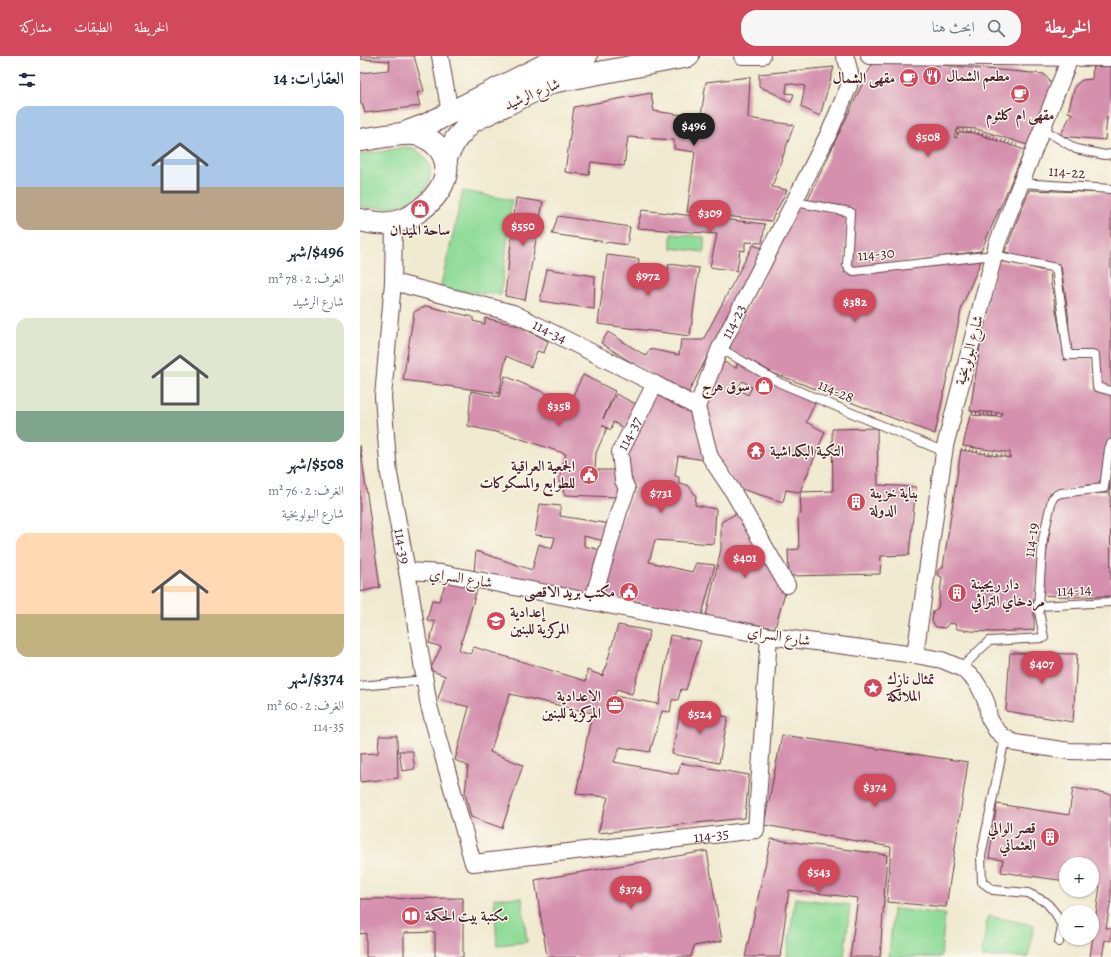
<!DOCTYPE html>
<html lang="ar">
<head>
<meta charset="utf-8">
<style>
  body { margin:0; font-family:Alegreya,Amiri,serif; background:#f6f6f7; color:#1f2937; direction:rtl; height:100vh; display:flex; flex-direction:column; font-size:15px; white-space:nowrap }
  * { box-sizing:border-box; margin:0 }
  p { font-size:13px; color:#747a83 }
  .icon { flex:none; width:22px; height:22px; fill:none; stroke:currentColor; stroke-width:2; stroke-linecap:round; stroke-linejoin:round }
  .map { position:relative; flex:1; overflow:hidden; direction:ltr }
  .details { display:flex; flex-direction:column; background:#fff; width:360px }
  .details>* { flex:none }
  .buttons { position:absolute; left:699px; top:801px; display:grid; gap:8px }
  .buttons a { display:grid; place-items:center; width:40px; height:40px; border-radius:50%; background:#fff; box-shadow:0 1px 3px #0004; font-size:20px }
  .price { position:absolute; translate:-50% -34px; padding:0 9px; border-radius:14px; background:#d1495b; color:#fff; font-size:13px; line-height:26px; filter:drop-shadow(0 1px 2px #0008) }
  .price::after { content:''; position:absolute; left:50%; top:24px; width:12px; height:9px; margin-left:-6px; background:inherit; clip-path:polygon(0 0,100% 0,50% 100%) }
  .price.selected { background:#222; color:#fff }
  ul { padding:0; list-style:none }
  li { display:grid; align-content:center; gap:8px; height:212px; padding:0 16px }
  li span { display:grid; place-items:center; height:124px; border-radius:12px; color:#555 }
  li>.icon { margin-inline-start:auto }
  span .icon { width:72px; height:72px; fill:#fffc; stroke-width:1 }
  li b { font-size:17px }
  h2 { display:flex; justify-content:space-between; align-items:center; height:48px; padding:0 16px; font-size:17px }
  header { display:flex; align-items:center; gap:24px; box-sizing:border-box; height:56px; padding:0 20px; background:#d1495b; color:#fff }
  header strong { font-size:19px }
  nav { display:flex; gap:22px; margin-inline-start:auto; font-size:14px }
  .search { width:280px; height:36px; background:#f6f6f7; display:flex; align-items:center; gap:10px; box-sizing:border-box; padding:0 14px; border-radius:16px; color:#747a83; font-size:15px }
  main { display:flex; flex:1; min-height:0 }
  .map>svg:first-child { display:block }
  .green { fill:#90dc99; stroke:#6d7e62 }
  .building { fill:#d490ad; fill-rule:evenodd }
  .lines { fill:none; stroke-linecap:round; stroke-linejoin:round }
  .lane-casing { stroke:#633d44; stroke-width:10 }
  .street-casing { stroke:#633d44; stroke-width:18 }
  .secondary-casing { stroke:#633d44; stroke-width:24 }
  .path { stroke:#633d44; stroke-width:2.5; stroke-dasharray:1 3; stroke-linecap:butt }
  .lane { stroke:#fff; stroke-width:8 }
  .street { stroke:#fff; stroke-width:16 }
  .secondary { stroke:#fff; stroke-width:22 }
  .labels { text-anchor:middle; stroke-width:3; stroke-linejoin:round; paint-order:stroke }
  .poi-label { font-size:15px; font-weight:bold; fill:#4a1f2b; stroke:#fbf7ec; text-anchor:start }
  .street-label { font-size:15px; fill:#4a1f2b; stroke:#fbf7ec }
</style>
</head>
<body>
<header>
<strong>الخريطة</strong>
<div class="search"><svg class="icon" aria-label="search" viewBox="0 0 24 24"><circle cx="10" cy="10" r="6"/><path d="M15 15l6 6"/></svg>ابحث هنا</div>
<nav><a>الخريطة</a><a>الطبقات</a><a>مشاركة</a></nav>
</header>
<main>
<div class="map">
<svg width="751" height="901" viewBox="0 0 751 901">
  <rect width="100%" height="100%" fill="#fbf7ec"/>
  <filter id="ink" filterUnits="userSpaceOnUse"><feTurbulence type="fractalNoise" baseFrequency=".025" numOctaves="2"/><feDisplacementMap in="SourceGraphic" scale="8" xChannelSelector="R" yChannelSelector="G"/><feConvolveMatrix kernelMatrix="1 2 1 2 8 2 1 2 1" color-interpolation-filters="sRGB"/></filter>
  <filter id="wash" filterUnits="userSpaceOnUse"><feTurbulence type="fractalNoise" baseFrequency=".012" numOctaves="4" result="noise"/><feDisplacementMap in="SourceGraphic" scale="16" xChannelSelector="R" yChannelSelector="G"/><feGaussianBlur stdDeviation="0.9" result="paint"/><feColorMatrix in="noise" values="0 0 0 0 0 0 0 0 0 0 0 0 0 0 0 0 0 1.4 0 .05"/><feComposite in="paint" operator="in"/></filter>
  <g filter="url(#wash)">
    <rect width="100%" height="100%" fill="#f0ead0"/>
    <g class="green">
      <path d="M43 91C47 91 52 91 55 93 59 95 64 100 66 104 76 118 68 133 54 143 39 153 18 152 0 151V98L20 96Z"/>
      <polygon points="103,135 152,144 141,239 80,233"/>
      <polygon points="311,178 344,181 344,196 311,192"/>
      <polygon points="134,842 162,842 167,886 137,889"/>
      <polygon points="435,842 490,849 484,901 427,901"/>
      <polygon points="533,853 585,858 581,901 529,901"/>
      <polygon points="628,860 674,869 668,901 621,901"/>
    </g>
    <g id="blocks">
      <g class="building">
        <polygon points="0,0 54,0 64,35 57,37 60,50 5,57 2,47 0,48 0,17 29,14 30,5 0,3"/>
        <polygon points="516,6 569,8 684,18 689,24 692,32 667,89 617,73 598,72 594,81 596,82 599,76 614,77 665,94 621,195 496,213 489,208 492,152 447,146 506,20 512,9"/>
        <polygon points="733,7 751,7 751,60 747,61 745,84 700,80 712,57 708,56 715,30 722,24 732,23"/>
        <polygon points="474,11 460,60 441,51 445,30 427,27 426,37 434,38 431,46 399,30 399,18"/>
        <polygon points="390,21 388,62 434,69 412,131 427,134 411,165 327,156 335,96 314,93 314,84 268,81 264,110 231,106 229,119 205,116 214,51 291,37 294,55 315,58 341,60 346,26"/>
        <polygon points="669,134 751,137 751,331 739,327 738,297 710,295 708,256 701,211 672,204 645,196"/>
        <polygon points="156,142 183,146 165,244 145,240"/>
        <polygon points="437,150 487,159 484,217 621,205 602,250 575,378 413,317 370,294 370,289"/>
        <polygon points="282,154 405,168 402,187 385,186 385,195 380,194 377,215 350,211 357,178 277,172"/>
        <polygon points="198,160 270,171 267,189 192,178"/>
        <polygon points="393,189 404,193 326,341 241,287 248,276 286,300 290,293 319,299 321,284 343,284"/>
        <polygon points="247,199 279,203 278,211 308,215 309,208 339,212 330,280 238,268"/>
        <polygon points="638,205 663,209 680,214 690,214 691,228 702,286 704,304 732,302 733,332 751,337 751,380 744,396 742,422 738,427 690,437 677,516 674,544 674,574 633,576 611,575 597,573 595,568 589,567 585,572 576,571 572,565 573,555 578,552 582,521 577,519 578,514 583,511 601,394 650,402 650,396 644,396 603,390 610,359 641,361 642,357 610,355 628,240"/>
        <polygon points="187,213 235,220 234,253 180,245"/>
        <polygon points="66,250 113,261 113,265 125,268 125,262 159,270 188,285 184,297 177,295 171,311 146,300 139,337 43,324 54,256"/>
        <path d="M379 305 457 343 446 366 465 376 440 436 426 434 423 446 378 432 361 406 348 378 345 345 364 306 376 312ZM382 325 392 331 388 339 377 333Z"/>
        <polygon points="223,319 255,335 243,363 256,338 280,350 265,373 253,366 251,374 242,369 247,372 236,397 235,414 257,414 258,441 205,439 199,424 206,398 149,379 108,370 111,335 139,341 145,320 209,347"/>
        <polygon points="296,334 335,358 345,404 318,400 315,420 319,421 319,428 328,429 336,440 335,449 356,453 354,488 295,484 289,506 332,516 336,507 355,509 342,559 279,546 238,540 257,477 275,429 267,426 264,398"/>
        <polygon points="517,372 518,429 556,431 549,499 521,500 520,518 429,520 428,494 439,493 438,458 441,458 440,436 473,435 472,373"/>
        <polygon points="0,389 20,531 0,536"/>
        <polygon points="750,411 751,540 715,541 680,539 694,447 698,441 705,438 749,437"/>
        <polygon points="180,448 201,450 200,460 250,468 244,485 224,480 224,490 241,494 230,538 114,516 116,495 172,514 179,488 192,493 195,481 175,479"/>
        <polygon points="379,456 426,533 415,572 346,560 361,493 361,466"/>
        <polygon points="88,521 118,530 99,594 111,598 114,591 226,625 227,614 243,620 258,569 290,575 272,638 257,633 254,640 299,648 310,579 341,585 326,634 321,633 318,644 312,644 310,656 302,655 290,696 260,691 254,706 318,718 321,707 389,719 385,762 238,777 248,741 216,738 232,657 150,638 130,696 163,709 142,772 111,761 105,737 108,710 95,704 109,651 78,643 85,620 70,614 81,591 69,587 75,566 67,564 72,544 79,545"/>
        <polygon points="650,597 717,598 713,666 646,655"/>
        <polygon points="321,651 368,661 359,707 312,698"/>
        <polygon points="422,679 608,706 586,851 527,846 531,791 404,769"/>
        <polygon points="19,680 37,680 38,722 0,726 0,698 18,697"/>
        <polygon points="39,695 53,695 53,701 55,713 42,715"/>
        <polygon points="713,732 751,738 751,843 746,872 751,873 751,885 745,884 742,901 730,901 740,830 732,829 732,808 706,808 706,825 641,816 643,804 629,802 637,748 709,759"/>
        <polygon points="411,783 527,799 520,901 490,901 498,842 429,834 420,901 385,901"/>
        <polygon points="347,795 362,885 334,890 331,901 187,901 175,824"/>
        <polygon points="103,842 103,901 75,901 75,876 44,877 44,901 6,901 6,877 0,878 0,843"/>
      </g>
    </g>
  </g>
  <g filter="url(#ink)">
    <use href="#blocks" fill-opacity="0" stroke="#633d44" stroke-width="1"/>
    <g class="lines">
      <g class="lane-casing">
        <g id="lane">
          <polyline points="683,73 716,93 745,99 751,98"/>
          <polyline points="661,127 751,133"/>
          <polyline points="435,146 490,156 487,209 490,213 494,215 634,199 696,212 708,299 735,299 737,331 751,335"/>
          <polyline points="360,292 420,327 585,396"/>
          <polyline points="678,550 751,546"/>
          <polyline points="601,612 629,585 684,582 678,550 683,483 692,443 696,439 701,437 744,432 749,393 751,388"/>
          <polyline points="0,630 65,624"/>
          <polyline points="645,682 621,800 622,826 633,834 668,837 686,846 696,858 702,871 699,886"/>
        </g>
      </g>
      <g class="street-casing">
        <g id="street">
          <polyline points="80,0 90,57"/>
          <polyline points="382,0 402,0"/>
          <polyline points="509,0 751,2"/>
          <path id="s1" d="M34 167 33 226 23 341 29 418 47 515 69 650 113 807 396 774 409 580"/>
          <path id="s2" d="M33 226 153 257 295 328 337 351"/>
          <polyline points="47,515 82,517 409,580 555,599 582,604 601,612 614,623 621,634 627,648 629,662 636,674 645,682 655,687 709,695 751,696"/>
          <path id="s3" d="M427 529 372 434 350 401 337 351 360 292 470 75 489 30 490 17 486 2 484 0"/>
          <path id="s4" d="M232 546 259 455 267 433 263 424 260 396 295 328"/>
          <polyline points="555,599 585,390 594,355 637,188 710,2"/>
        </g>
      </g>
      <g class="secondary-casing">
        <g id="secondary">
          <polyline points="42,78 66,69 187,8 226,0"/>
          <path d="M0 84C16 82 40 76 55 78 62 79 69 83 74 87 107 116 67 158 36 166 24 169 12 167 0 164"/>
          <polyline points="85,103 96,83 112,65 192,26 328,0"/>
        </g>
      </g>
      <g class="path">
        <polyline points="596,82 599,74 616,76 657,89"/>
        <polyline points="612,357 639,359"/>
        <polyline points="601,393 648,400"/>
      </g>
      <use href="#lane" class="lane"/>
      <use href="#street" class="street"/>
      <use href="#secondary" class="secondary"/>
    </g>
  </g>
  <defs>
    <g id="restaurant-disc" transform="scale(1)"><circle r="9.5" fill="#d1495b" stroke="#fbf7ec"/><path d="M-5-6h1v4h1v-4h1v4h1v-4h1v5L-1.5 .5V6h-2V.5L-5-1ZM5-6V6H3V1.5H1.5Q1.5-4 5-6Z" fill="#fff"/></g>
    <g id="cafe-disc" transform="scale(1)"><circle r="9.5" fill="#d1495b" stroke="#fbf7ec"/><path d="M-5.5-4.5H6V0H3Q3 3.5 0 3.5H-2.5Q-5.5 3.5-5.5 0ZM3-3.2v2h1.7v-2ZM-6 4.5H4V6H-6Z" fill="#fff"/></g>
    <g id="shop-disc" transform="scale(1)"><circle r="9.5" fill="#d1495b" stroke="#fbf7ec"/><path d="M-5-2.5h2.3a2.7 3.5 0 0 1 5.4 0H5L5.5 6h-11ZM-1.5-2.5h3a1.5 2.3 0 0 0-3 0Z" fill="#fff"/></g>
    <g id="temple-disc" transform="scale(1)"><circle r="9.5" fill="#d1495b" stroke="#fbf7ec"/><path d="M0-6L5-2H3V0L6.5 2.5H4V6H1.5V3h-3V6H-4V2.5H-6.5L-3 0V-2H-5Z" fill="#fff"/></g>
    <g id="civic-disc" transform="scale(1)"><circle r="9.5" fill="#d1495b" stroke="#fbf7ec"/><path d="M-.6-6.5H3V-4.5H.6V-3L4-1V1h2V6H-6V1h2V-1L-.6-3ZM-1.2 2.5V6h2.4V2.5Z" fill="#fff"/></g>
    <g id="building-disc" transform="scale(1)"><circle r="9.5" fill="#d1495b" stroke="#fbf7ec"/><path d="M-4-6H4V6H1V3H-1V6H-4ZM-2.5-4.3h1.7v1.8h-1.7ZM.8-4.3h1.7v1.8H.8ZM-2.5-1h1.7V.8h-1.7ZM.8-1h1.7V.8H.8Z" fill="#fff"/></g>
    <g id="school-disc" transform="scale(1)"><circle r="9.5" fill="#d1495b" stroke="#fbf7ec"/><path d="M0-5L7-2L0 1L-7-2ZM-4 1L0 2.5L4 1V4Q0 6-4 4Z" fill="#fff"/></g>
    <g id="sight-disc" transform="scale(1)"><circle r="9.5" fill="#d1495b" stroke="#fbf7ec"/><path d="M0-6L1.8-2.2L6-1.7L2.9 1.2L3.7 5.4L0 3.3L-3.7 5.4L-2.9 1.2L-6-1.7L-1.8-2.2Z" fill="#fff"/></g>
    <g id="office-disc" transform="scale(1)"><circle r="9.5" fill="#d1495b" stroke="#fbf7ec"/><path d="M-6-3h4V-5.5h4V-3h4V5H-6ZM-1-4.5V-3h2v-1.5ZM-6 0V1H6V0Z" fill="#fff"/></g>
    <g id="library-disc" transform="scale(1)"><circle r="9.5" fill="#d1495b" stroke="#fbf7ec"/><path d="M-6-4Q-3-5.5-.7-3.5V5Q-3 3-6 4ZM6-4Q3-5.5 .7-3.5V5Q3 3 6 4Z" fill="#fff"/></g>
  </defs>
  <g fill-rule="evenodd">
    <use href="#restaurant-disc" x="572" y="20"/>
    <use href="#cafe-disc" x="549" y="22"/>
    <use href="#cafe-disc" x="660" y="38"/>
    <use href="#shop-disc" x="60" y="153"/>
    <use href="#shop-disc" x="404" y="330"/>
    <use href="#temple-disc" x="396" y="395"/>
    <use href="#civic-disc" x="229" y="419"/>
    <use href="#building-disc" x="496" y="446"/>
    <use href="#civic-disc" x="269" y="536"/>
    <use href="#building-disc" x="597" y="537"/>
    <use href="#school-disc" x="136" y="565"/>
    <use href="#sight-disc" x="513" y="632"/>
    <use href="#office-disc" x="255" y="649"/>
    <use href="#building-disc" x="690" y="781"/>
    <use href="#library-disc" x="51" y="860"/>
  </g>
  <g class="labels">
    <g class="poi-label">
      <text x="586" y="25">مطعم الشمال</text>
      <text x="535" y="27" text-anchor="end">مقهی الشمال</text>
      <text x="660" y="64" text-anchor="middle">مقهى ام كلثوم</text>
      <text x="60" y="179" text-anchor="middle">ساحة الميدان</text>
      <text x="390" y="335" text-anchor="end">سوق هرج</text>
      <text x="410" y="400">التكية البكداشية</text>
      <text x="215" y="415" text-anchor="end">الجمعية العراقية<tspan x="215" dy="17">للطوابع والمسكوكات</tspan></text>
      <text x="510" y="442">بناية خزينة<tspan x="510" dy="17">الدولة</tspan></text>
      <text x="611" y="533">دار ريجينة<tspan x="611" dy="17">مردخاي التراثي</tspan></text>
      <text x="255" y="541" text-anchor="end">مكتب بريد الاقصى</text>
      <text x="150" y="561">إعدادية<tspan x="150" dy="17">المركزية للبنين</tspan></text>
      <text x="527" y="628">تمثال نازك<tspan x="527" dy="17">الملائكة</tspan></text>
      <text x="241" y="645" text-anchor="end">الاعدادية<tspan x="241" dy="17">المركزية للبنين</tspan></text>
      <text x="676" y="777" text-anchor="end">قصر الوالي<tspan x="676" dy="17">العثماني</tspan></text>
      <text x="65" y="865">مكتبة بيت الحكمة</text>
    </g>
    <g class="street-label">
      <text transform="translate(172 38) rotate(-23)" y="5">شارع الرشيد</text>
      <text transform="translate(707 116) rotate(4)" y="5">114-22</text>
      <text transform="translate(516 198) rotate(-5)" y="5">114-30</text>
      <text dy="5" stroke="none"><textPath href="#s3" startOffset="294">114-23</textPath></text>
      <text dy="5" stroke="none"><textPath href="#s2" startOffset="165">114-34</textPath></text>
      <text transform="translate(609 294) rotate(-75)" y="5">شارع البولويخية</text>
      <text transform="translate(476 335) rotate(23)" y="5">114-28</text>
      <text dy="5" stroke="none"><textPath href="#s4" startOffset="177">114-37</textPath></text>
      <text transform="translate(671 484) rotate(-82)" y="5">114-19</text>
      <text dy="5" stroke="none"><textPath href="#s1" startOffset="325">114-39</textPath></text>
      <text transform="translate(101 522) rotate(9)" y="5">شارع السراي</text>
      <text transform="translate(714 534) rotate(-3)" y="5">114-14</text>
      <text transform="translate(419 580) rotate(9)" y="5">شارع السراي</text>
      <text dy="5" stroke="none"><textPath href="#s1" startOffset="890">114-35</textPath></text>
    </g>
  </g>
</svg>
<div class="buttons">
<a>+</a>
<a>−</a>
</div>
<b class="price selected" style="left:334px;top:91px">$496</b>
<b class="price" style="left:568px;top:102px">$508</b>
<b class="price" style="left:350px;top:178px">$309</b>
<b class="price" style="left:163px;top:191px">$550</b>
<b class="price" style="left:288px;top:241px">$972</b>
<b class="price" style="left:495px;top:267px">$382</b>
<b class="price" style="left:199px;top:371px">$358</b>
<b class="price" style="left:301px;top:458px">$731</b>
<b class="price" style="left:385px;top:523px">$401</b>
<b class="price" style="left:682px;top:629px">$407</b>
<b class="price" style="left:340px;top:679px">$524</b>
<b class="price" style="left:515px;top:752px">$374</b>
<b class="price" style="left:459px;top:837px">$543</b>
<b class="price" style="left:271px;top:854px">$374</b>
</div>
<section class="details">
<h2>العقارات: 14<svg class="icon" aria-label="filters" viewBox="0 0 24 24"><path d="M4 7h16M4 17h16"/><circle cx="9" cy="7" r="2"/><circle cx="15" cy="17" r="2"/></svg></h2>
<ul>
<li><span style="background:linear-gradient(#a9c7e8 65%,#b9a48a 0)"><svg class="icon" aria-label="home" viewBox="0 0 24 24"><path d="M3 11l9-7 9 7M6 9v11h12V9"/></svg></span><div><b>$496/شهر</b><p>الغرف: 2 · 78 m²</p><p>شارع الرشيد</p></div></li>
<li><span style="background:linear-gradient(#dfe7d0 75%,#7fa58c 0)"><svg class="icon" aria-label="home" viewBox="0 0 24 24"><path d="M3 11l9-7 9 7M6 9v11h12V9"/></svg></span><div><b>$508/شهر</b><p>الغرف: 2 · 76 m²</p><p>شارع البولويخية</p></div></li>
<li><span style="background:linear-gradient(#ffd9b3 65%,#c2b280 0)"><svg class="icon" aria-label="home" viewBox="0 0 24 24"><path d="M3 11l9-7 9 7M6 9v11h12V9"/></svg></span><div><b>$374/شهر</b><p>الغرف: 2 · 60 m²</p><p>114-35</p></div></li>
</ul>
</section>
</main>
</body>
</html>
